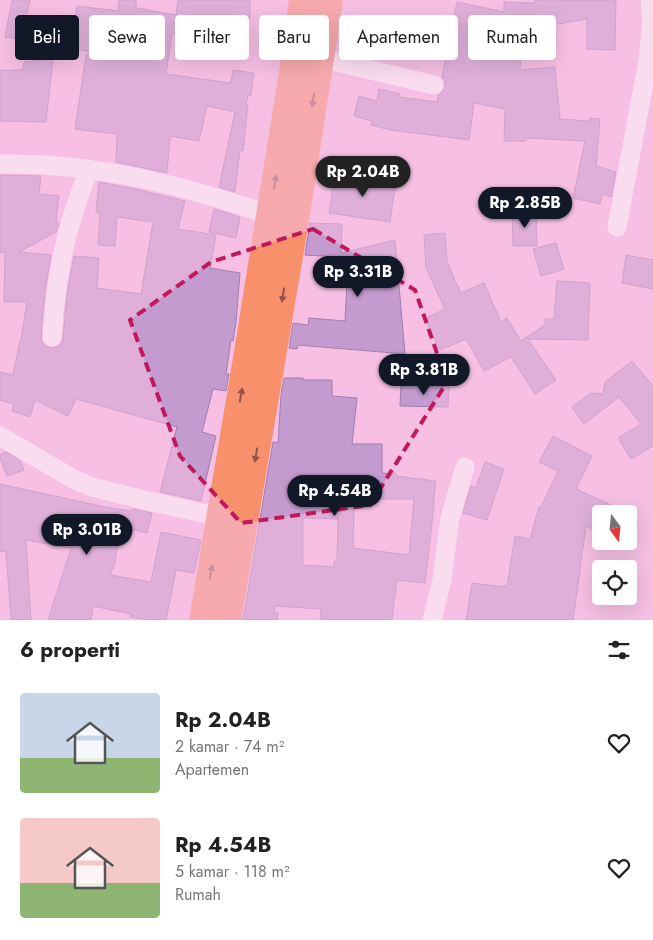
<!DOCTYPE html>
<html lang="id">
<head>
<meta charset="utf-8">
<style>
  body { margin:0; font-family:Jost,sans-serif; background:#f6f6f6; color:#222; height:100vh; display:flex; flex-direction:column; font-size:19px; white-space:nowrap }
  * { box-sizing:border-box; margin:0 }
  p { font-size:16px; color:#767676 }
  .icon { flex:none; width:28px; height:28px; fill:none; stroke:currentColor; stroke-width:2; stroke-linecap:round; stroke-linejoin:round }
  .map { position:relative; height:620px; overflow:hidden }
  .drawer { display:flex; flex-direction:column; background:#fff; flex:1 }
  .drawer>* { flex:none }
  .hud { position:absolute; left:15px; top:15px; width:624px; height:45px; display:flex; gap:10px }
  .needle { width:32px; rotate:165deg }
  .tools { position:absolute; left:592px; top:505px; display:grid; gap:10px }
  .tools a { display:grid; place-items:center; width:45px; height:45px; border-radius:5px; background:#fff; box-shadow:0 5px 20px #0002; font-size:25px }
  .price { position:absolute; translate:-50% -42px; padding:0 11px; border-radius:18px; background:#111827; color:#fff; font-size:16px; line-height:32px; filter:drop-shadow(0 1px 2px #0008) }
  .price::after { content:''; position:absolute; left:50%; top:30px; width:15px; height:11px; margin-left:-8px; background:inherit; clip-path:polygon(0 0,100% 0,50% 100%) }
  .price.selected { background:#222; color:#fff }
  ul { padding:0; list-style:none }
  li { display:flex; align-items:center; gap:15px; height:125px; padding:0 20px }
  li span { display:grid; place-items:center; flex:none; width:140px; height:100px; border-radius:5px; color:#555 }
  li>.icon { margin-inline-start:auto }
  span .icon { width:60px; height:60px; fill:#fffc; stroke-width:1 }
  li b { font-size:21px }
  h2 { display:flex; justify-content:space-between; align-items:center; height:60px; padding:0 20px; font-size:21px }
  .chip { padding:0 18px; border-radius:5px; background:#fff; box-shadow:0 5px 20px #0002; font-size:18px; line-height:45px }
  .chip.selected { background:#111827; color:#fff }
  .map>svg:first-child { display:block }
  .building { fill:#c39bce; stroke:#a27eac; fill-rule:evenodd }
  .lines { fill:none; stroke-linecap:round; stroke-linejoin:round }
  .minor { stroke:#fff; stroke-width:19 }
  .trunk { stroke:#f8906c; stroke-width:28 }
  .oneway { fill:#8e544c }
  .marked { fill:none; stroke:#c2185b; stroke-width:4; stroke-dasharray:10 6; stroke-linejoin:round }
</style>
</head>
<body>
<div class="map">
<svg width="653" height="620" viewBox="0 0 653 620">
  <rect width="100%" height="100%" fill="#f6bfe3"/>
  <g class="building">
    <polygon points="12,0 30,0 25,23 74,28 77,6 118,11 119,0 136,0 136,8 176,15 178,0 250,0 250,19 248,19 244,51 202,44 203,38 172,33 166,74 231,83 233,70 254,73 251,96 248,95 246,105 248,105 243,151 240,150 235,192 219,187 235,112 207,106 199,141 170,136 167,173 116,162 117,134 75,129 86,55 98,53 5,37"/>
    <polygon points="535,0 616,0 615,50 587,49 587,19 522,30 520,70 555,67 560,119 589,121 590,118 600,119 596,166 616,172 611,197 602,194 600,204 573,198 585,141 527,138 526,141 504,141 505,109 474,103 469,140 390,130 371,125 372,121 354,116 359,96 377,101 379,89 400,94 399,97 437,102 438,95 442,92 445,87 445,81 442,77 457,2 504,12 504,2 535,3"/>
    <polygon points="53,59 46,122 0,121 0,70 23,70 24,62"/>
    <polygon points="335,174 396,182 390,222 329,213"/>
    <polygon points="0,175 41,176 39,194 59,196 56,220 59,224 56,232 19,252 51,255 45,291 41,336 42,342 46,346 52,348 57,347 62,343 63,338 67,294 74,256 99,258 97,288 141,294 153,222 117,217 115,246 98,245 100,213 96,212 99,182 135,189 185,201 178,229 216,235 210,268 240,273 236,322 233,341 231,340 226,374 229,374 226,391 213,389 202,432 216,436 201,501 160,492 177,427 76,399 68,416 35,400 30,417 12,411 14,404 0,400 0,372 13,375 20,340 21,340 27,302 4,302 5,251 0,253"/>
    <polygon points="214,209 240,217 236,238 209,232"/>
    <polygon points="536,211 537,246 513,246 512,212"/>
    <polygon points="310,223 342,224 341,253 395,240 405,354 298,345 297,349 289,348 293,323 308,325 309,318 345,321 347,283 340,257 305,255"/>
    <polygon points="445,233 447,262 461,293 484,283 501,322 507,318 521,341 545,325 545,319 554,319 557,281 590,283 588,340 528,339 556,380 535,394 511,357 484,371 466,339 440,350 428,325 428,317 445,309 426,268 424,235"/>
    <polygon points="556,243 564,269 541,276 533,249"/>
    <polygon points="626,255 653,260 653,289 622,283"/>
    <polygon points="632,361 653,386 653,446 631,459 618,438 641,424 619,397 584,424 572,407 591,393 603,394 605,382"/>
    <path d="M284 378H303V380H332V396L357 398 352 444H382V473L396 474V476L436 481 433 506H434L425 583 397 580 392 620H320L321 609 275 606 274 612 278 613 277 620H243L273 442 278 443 281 395ZM359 499H414L409 555 353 548 354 508H359ZM303 518 338 519 337 561H334V567L303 565Z"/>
    <polygon points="401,384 449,386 448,407 400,406"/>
    <polygon points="553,436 592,456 576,489 611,505 606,514 601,514 601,525 598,532 586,526 573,620 466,620 472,583 505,587 505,585 507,586 515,536 530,539 539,507 541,507 558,471 539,462"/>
    <polygon points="6,452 20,461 24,470 7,476 0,458 0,455"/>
    <polygon points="485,462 504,469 487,520 463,513 471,486 476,488"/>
    <polygon points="0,484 105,507 131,511 132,509 152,513 147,533 122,527 115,559 116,560 110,575 151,582 161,532 201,540 194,573 176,570 166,620 149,620 130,617 131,614 93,606 91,620 48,620 71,548 26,540 31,620 11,620 6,551 0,552"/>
  </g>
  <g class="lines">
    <g class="minor">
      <polyline points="320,58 434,85"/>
      <path d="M0 164C92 162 183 185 270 215"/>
      <polyline points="617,227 648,61 652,22 650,0"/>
      <path d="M52 337C56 274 66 227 89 169"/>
      <polyline points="0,436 75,480 92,487 144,500 220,517"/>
      <polyline points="432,620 442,580 450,518 465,467"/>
    </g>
    <g class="trunk">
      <polyline points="203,620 246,365 295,60 303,0"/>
      <polyline points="227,620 295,220 329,0"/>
    </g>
  </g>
  <defs><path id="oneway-solid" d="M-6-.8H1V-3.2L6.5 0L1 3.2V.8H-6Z" transform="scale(1.25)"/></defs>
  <g class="oneway">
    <use href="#oneway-solid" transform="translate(313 100) rotate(98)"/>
    <use href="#oneway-solid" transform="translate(275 182) rotate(-81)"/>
    <use href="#oneway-solid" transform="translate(283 295) rotate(99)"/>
    <use href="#oneway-solid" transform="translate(241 395) rotate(-80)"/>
    <use href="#oneway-solid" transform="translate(256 455) rotate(100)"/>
    <use href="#oneway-solid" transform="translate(211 572) rotate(-80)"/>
  </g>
  <path d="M0 0H653V620H0ZM313 229 415 290 447 382 370 505 241 523 180 456 130 320 211 262Z" fill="#f6bfe3" fill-opacity=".55" fill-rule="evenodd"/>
  <path class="marked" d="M313 229 415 290 447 382 370 505 241 523 180 456 130 320 211 262Z"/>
</svg>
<div class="tools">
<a><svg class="needle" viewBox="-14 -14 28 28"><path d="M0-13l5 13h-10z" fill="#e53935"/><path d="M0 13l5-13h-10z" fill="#767676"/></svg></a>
<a><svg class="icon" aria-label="locate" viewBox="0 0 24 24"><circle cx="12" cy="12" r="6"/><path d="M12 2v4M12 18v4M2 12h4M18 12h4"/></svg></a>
</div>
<b class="price selected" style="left:363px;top:198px">Rp 2.04B</b>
<b class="price" style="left:525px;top:229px">Rp 2.85B</b>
<b class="price" style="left:358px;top:298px">Rp 3.31B</b>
<b class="price" style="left:424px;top:396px">Rp 3.81B</b>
<b class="price" style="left:335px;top:517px">Rp 4.54B</b>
<b class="price" style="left:87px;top:556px">Rp 3.01B</b>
<div class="hud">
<a class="chip selected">Beli</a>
<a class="chip">Sewa</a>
<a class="chip">Filter</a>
<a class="chip">Baru</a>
<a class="chip">Apartemen</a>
<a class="chip">Rumah</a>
</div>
</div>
<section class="drawer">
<h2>6 properti<svg class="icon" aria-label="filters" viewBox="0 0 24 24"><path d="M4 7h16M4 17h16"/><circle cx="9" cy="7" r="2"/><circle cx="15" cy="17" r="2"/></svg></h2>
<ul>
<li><span style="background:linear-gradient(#c9d6e8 65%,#8fb573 0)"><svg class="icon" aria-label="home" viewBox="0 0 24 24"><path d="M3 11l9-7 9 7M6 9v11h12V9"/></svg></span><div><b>Rp 2.04B</b><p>2 kamar · 74 m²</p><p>Apartemen</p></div><svg class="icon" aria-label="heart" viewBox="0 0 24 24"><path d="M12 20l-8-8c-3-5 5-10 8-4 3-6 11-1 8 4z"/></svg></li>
<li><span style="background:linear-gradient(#f6c9c9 65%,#8fb573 0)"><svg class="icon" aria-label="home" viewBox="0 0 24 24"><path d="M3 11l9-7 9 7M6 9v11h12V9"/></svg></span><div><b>Rp 4.54B</b><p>5 kamar · 118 m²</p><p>Rumah</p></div><svg class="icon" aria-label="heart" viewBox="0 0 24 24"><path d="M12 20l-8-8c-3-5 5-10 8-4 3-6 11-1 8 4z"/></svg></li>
</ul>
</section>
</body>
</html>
